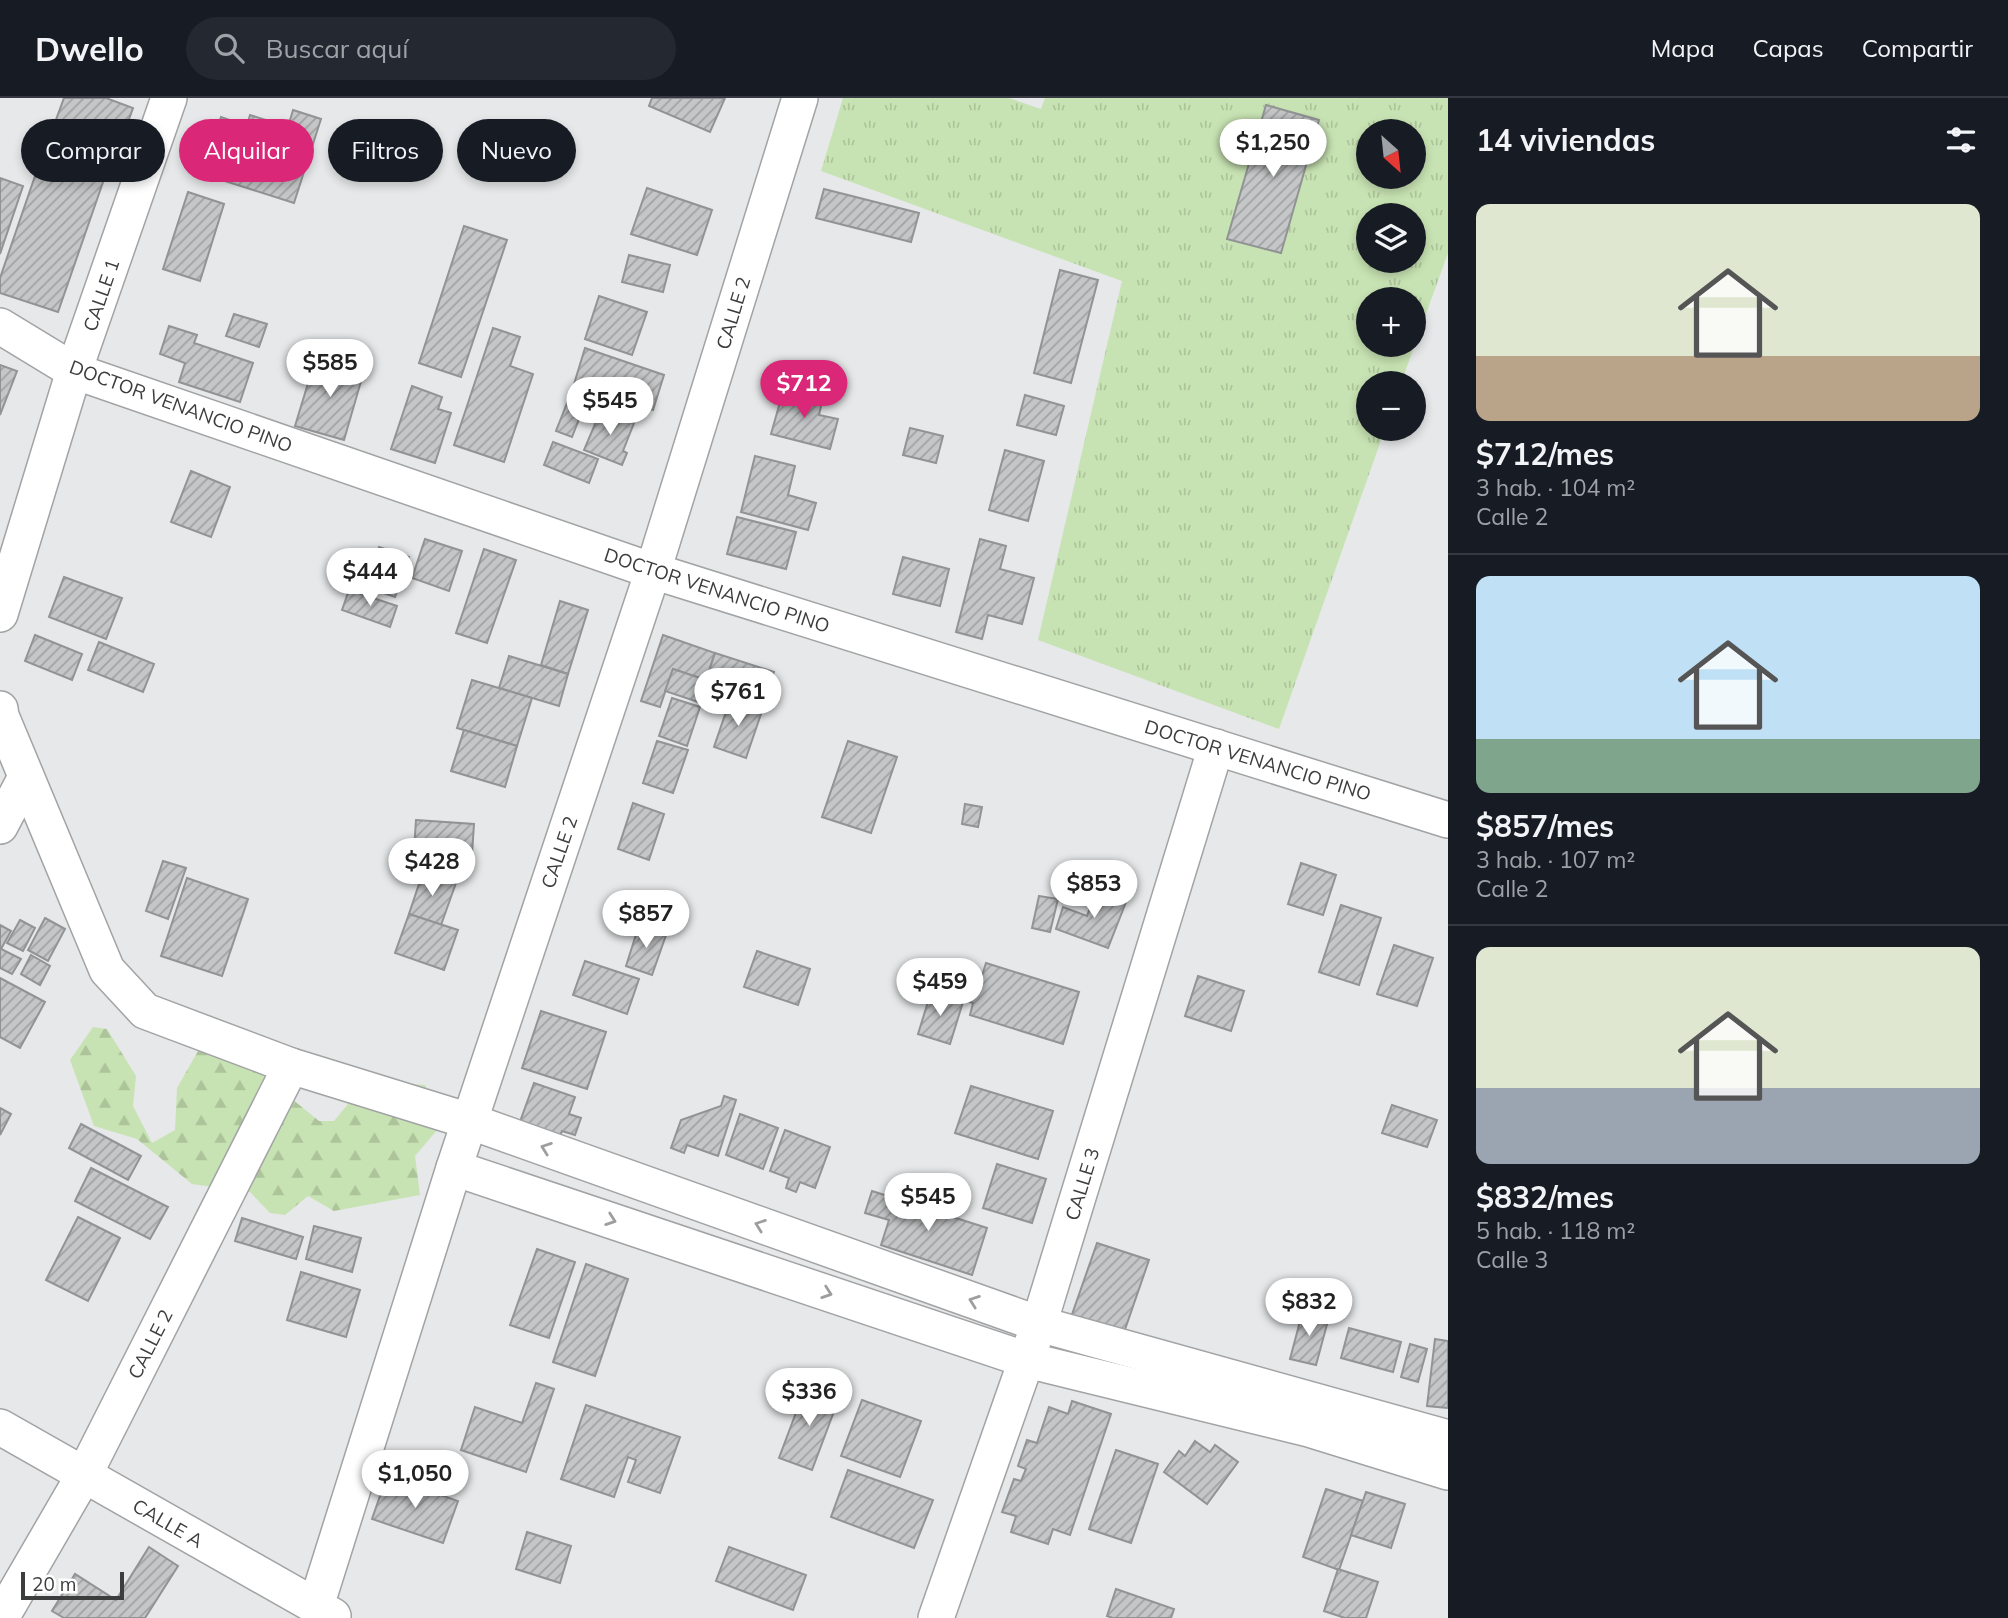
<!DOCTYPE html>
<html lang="es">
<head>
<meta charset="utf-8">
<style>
  body { margin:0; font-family:Mulish,sans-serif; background:#242831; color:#f1f3f6; height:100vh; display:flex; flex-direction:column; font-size:26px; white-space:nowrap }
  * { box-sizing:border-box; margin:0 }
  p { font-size:23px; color:#9ea1a6 }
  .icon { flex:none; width:38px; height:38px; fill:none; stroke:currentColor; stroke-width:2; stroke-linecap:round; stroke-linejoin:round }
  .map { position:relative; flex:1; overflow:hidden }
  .drawer { display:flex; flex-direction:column; background:#171b24; width:560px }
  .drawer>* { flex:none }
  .top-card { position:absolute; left:21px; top:21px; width:665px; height:63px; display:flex; gap:14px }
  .needle { width:46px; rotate:153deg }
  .controls { position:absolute; left:1356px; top:21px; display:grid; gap:14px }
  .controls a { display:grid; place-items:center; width:70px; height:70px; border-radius:50%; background:#171b24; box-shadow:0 4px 10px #0003; font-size:35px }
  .scale { position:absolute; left:21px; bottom:18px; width:103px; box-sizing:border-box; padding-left:7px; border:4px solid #3c3d3d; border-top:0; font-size:19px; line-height:24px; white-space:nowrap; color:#3c3d3d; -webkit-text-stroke:5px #fff; paint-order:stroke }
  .price { position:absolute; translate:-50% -60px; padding:0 16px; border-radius:24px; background:#fff; color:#222; font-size:23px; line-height:46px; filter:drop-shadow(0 2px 4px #0008) }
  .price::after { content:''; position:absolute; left:50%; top:42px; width:21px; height:16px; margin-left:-10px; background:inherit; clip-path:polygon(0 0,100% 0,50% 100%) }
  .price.current { background:#db2777; color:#fff }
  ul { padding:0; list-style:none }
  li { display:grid; align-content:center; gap:14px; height:371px; padding:0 28px }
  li+li { border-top:2px solid #363941 }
  li span { display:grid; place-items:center; height:217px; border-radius:14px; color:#555 }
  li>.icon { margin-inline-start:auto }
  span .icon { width:126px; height:126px; fill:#fffc; stroke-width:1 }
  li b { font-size:30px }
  h2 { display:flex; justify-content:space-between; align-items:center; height:84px; padding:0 28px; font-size:30px }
  .tag { padding:0 24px; border-radius:32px; background:#171b24; box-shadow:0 4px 10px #0003; font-size:24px; line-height:63px }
  .tag.current { background:#db2777; color:#fff }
  header { display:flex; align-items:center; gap:42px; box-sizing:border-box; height:98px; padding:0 35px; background:#171b24; border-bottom:2px solid #363941 }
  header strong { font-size:33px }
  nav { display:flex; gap:38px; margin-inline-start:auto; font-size:24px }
  .search { width:490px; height:63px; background:#242831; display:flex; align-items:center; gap:18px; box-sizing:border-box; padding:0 24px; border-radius:38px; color:#9ea1a6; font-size:26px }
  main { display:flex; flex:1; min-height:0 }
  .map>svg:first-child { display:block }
  .grass { fill:url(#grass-tufts); fill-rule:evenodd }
  .forest { fill:url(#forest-firs) }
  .building { fill:url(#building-hatch); stroke:#919394; stroke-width:2 }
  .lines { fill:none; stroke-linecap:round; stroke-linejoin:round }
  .street-casing { stroke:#a2a3a4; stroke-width:38 }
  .street { stroke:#fff; stroke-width:35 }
  .oneway { stroke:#9e9e9e }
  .labels { text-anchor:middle; stroke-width:5; stroke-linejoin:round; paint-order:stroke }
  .street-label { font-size:19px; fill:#3c3d3d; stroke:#fff }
</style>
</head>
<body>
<header>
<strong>Dwello</strong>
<div class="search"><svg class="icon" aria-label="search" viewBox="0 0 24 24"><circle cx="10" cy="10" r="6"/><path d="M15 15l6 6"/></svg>Buscar aquí</div>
<nav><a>Mapa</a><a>Capas</a><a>Compartir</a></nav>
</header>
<main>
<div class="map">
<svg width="1448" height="1520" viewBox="0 0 1448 1520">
  <defs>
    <pattern id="grass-tufts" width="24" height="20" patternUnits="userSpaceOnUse" patternTransform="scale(1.75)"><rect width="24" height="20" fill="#c8e3b3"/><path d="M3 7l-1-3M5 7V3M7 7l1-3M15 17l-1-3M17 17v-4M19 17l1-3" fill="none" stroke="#adc49b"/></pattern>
    <pattern id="forest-firs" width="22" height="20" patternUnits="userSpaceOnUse" patternTransform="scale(1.75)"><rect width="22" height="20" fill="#c8e3b3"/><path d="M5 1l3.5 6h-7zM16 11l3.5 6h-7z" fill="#adc49b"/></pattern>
    <pattern id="building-hatch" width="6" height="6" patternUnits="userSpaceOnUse" patternTransform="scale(1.75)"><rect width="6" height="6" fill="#c5c6c7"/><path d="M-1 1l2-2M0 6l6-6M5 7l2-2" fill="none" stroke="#a1a2a3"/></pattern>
  </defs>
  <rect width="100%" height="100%" fill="#e6e8e9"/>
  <path class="grass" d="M843 0H1009L1041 11 1045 0H1448V155L1401 285H1368V331H1385L1279 631 1038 542 1122 183 821 73ZM1368 33H1414V79H1368ZM1368 117H1414V163H1368ZM1368 201H1414V247H1368Z"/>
  <polygon class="forest" points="93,929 107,931 136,978 133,1008 152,1045 175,1032 177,990 198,953 226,947 319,1023 334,1023 367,983 425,987 443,1025 415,1058 420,1097 334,1113 308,1098 285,1117 270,1115 250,1094 192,1086 137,1041 94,1028 70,962"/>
  <g class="building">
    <polygon points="64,0 106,0 133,10 115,60 50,38"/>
    <polygon points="652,0 725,0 710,34 649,8"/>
    <polygon points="1266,7 1319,22 1281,155 1227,141"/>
    <polygon points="293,12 321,21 294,105 203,76 221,19 247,28 250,17 288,29"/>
    <polygon points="47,43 110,64 58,214 0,195 0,180"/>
    <polygon points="0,80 23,88 0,156"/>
    <polygon points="647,90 712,112 697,157 631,136"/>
    <polygon points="824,91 919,115 911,144 816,120"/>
    <polygon points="188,94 224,106 200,183 163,171"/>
    <polygon points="464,128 507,142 461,279 419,265"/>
    <polygon points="629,157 670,167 663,194 622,184"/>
    <polygon points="1060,172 1098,182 1071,285 1034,275"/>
    <polygon points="599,198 647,214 632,257 585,241"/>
    <polygon points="234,216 267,226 259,249 226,238"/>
    <polygon points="169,228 197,237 194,245 253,265 240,304 179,284 185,265 160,256"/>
    <polygon points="493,230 520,239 510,268 533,276 504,364 454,347"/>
    <polygon points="585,250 664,277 653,312 574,286"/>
    <polygon points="316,259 364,273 344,342 295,328"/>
    <polygon points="0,267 17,273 0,317"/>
    <polygon points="412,288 442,299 438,311 451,315 435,365 391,351"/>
    <polygon points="784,290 823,300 819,317 838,321 830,351 771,336"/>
    <polygon points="1025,297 1064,308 1056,337 1017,327"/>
    <polygon points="569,300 585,306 572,339 556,333"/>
    <polygon points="601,312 634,325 623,353 627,355 622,367 584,352"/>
    <polygon points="910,330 943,338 936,365 903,357"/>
    <polygon points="553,344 598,361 589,385 544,367"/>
    <polygon points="1005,352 1044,363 1028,423 989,412"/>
    <polygon points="755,358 795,368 788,397 816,405 808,432 741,414"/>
    <polygon points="191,373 230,389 211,439 171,424"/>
    <polygon points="737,419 796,434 786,471 727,456"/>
    <polygon points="425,441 462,453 449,493 412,480"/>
    <polygon points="980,441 1006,448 1000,471 1034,480 1022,526 988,517 982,541 956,534"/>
    <polygon points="379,449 409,459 395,499 366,489"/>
    <polygon points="484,451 516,462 487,545 456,535"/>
    <polygon points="903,459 949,471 940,508 893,496"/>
    <polygon points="64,479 122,500 106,541 49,519"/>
    <polygon points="349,492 397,508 390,529 342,512"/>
    <polygon points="560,503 588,512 568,576 541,567"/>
    <polygon points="35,537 82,556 72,582 25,563"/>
    <polygon points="663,537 715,555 706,582 673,571 660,609 641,603"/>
    <polygon points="99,544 154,566 143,594 88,572"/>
    <polygon points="715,555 774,574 767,596 708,576"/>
    <polygon points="509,558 568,576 559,608 499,590"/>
    <polygon points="673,571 706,582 698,604 665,593"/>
    <polygon points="472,582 532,600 517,648 457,630"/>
    <polygon points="731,599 763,610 746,660 714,649"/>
    <polygon points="672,600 700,609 687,648 659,638"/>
    <polygon points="464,632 517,648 505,689 451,673"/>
    <polygon points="657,643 688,652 673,695 643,685"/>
    <polygon points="848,643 897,659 871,735 822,719"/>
    <polygon points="633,705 664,716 649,762 618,751"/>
    <polygon points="965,706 982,709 978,729 962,726"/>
    <polygon points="416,722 474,726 472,756 414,752"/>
    <polygon points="163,763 186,770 168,821 146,813"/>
    <polygon points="1301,765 1336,777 1323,817 1288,806"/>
    <polygon points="423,774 456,785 441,827 409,816"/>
    <polygon points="187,780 248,801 222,878 161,858"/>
    <polygon points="1096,793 1126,804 1108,850 1056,831 1063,809 1087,818"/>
    <polygon points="1039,798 1058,801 1050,834 1032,830"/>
    <polygon points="1341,807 1381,820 1359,887 1319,874"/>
    <polygon points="409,816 458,832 444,872 395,855"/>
    <polygon points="45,820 65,831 48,863 28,852"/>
    <polygon points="20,822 35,830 23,853 7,845"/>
    <polygon points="0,827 11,833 1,851 21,861 12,876 0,870"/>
    <polygon points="639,827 666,837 652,877 626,868"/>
    <polygon points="1394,847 1433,860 1417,908 1377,896"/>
    <polygon points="757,853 810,871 798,907 744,889"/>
    <polygon points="31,857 50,868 40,887 21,876"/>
    <polygon points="585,863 639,881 627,916 573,897"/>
    <polygon points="986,865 1079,894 1063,946 970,917 973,905 956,900 962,882 979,887"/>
    <polygon points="1198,878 1244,893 1231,933 1185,918"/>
    <polygon points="0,880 45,904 20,950 0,939"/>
    <polygon points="931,894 963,904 950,946 918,936"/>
    <polygon points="541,913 606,934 587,991 522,970"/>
    <polygon points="534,985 575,999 569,1016 581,1020 575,1037 562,1033 557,1046 517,1032"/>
    <polygon points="971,988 1053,1013 1038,1061 955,1035"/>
    <polygon points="724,998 736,1002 718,1058 687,1047 684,1055 671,1050 681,1022 721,1008"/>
    <polygon points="1392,1007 1437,1022 1427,1049 1382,1035"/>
    <polygon points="0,1010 11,1016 0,1037"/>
    <polygon points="740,1016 778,1030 763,1071 726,1057"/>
    <polygon points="81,1026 141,1058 128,1082 69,1050"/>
    <polygon points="785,1032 830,1049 815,1090 800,1084 796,1094 786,1090 789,1080 770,1073"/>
    <polygon points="997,1066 1046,1081 1032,1125 983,1110"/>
    <polygon points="91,1070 168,1109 150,1141 75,1103"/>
    <polygon points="872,1093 987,1130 972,1177 881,1147 889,1122 865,1115"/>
    <polygon points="78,1119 120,1140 88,1203 46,1182"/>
    <polygon points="242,1120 303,1139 296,1161 235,1143"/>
    <polygon points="314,1128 361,1140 352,1174 306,1161"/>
    <polygon points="1097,1145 1149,1162 1121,1243 1069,1225"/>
    <polygon points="537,1151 575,1164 549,1240 510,1227"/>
    <polygon points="586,1166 628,1181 595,1278 553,1264"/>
    <polygon points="301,1174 360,1192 346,1239 287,1222"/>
    <polygon points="1303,1212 1329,1219 1316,1267 1290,1261"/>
    <polygon points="1349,1230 1401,1244 1393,1274 1341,1260"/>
    <polygon points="1435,1241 1448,1243 1448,1310 1427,1308"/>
    <polygon points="1410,1246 1427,1251 1418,1284 1401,1279"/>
    <polygon points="536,1285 554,1291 526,1374 461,1352 475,1309 522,1325"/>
    <polygon points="806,1288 839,1300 812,1372 779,1360"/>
    <polygon points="862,1302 921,1323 900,1379 841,1358"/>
    <polygon points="1072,1303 1111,1316 1070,1437 1053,1431 1048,1446 1011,1434 1016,1418 1002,1414 1014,1381 1021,1383 1026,1371 1018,1368 1027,1342 1037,1345 1049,1309 1068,1316"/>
    <polygon points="586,1307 680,1339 660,1395 628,1384 636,1362 628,1359 614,1399 561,1381"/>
    <polygon points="1195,1343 1210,1354 1215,1347 1238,1364 1207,1406 1164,1374 1179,1353 1185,1358"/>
    <polygon points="1116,1352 1158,1366 1131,1445 1089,1431"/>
    <polygon points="848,1372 933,1402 914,1450 831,1419"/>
    <polygon points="387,1378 458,1403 443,1445 372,1421"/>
    <polygon points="1326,1391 1363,1403 1339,1472 1303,1459"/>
    <polygon points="1366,1394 1405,1406 1391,1450 1351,1437"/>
    <polygon points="527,1434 571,1448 560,1485 516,1471"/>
    <polygon points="149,1449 178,1468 145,1520 64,1520 52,1513 75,1476 116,1502"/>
    <polygon points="729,1449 806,1477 793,1512 716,1483"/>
    <polygon points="1338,1471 1378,1484 1366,1520 1345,1520 1324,1513"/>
    <polygon points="1116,1491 1174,1511 1171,1520 1113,1520 1107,1518"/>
  </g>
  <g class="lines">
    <g class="street-casing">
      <g id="street">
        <polyline points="0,228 74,273 653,473 1448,722"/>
        <polyline points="0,516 74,273 169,0"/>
        <polyline points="0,611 1,618 107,872 145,913 291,968 469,1023 1039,1226 1448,1340"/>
        <polyline points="0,728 26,679"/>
        <polyline points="454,1070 1027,1262 1309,1331 1448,1374"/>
        <polyline points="0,1329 333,1518"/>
        <polyline points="316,1508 454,1070 653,473 800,0"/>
        <polyline points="1,1520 84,1377 291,968"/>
        <polyline points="936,1520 1039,1226 1216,649"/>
      </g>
    </g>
    <use href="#street" class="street"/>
  </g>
  <defs><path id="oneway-chevron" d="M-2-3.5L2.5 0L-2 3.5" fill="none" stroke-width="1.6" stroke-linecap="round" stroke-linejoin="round" transform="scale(1.75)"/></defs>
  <g class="oneway">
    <use href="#oneway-chevron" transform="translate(546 1050) rotate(-160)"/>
    <use href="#oneway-chevron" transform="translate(611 1122) rotate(19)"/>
    <use href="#oneway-chevron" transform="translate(760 1127) rotate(-160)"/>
    <use href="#oneway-chevron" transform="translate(827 1195) rotate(19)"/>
    <use href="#oneway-chevron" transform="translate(974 1203) rotate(-160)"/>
  </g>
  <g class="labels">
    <g class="street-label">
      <text transform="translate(101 197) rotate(-71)" y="7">CALLE 1</text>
      <text transform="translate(733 215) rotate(-73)" y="7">CALLE 2</text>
      <text transform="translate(181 308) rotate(20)" y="7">DOCTOR VENANCIO PINO</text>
      <text transform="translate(717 492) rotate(18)" y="7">DOCTOR VENANCIO PINO</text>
      <text transform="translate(1258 662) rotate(17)" y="7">DOCTOR VENANCIO PINO</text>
      <text transform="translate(559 754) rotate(-71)" y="7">CALLE 2</text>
      <text transform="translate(1082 1086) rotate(-73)" y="7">CALLE 3</text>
      <text transform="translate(150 1246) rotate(-63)" y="7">CALLE 2</text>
      <text transform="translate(168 1425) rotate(30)" y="7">CALLE A</text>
    </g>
  </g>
</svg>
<div class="controls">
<a><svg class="needle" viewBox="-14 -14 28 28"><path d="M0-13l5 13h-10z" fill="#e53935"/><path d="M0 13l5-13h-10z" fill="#9ea1a6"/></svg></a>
<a><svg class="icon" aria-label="layers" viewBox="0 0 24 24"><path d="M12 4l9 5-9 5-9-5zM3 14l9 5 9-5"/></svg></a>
<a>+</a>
<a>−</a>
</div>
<div class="scale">20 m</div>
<b class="price" style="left:1273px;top:81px">$1,250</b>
<b class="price" style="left:330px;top:301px">$585</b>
<b class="price current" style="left:804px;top:322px">$712</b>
<b class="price" style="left:610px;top:339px">$545</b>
<b class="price" style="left:370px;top:510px">$444</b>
<b class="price" style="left:738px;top:630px">$761</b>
<b class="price" style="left:432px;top:800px">$428</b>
<b class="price" style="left:1094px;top:822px">$853</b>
<b class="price" style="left:646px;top:852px">$857</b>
<b class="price" style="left:940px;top:920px">$459</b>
<b class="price" style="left:928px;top:1135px">$545</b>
<b class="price" style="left:1309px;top:1240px">$832</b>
<b class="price" style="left:809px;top:1330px">$336</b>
<b class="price" style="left:415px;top:1412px">$1,050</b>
<div class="top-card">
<a class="tag">Comprar</a>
<a class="tag current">Alquilar</a>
<a class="tag">Filtros</a>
<a class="tag">Nuevo</a>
</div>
</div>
<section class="drawer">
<h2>14 viviendas<svg class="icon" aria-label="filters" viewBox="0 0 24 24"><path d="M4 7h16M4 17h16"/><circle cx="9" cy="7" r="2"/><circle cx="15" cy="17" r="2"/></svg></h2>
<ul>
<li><span style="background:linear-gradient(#dfe7d0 70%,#b9a48a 0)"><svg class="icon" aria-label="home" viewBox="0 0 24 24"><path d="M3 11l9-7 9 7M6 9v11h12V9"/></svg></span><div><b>$712/mes</b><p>3 hab. · 104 m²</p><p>Calle 2</p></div></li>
<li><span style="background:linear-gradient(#bfe0f5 75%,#7fa58c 0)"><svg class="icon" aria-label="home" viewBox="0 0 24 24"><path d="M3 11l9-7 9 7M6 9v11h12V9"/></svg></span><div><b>$857/mes</b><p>3 hab. · 107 m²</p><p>Calle 2</p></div></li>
<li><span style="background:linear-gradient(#dfe7d0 65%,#9aa5b1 0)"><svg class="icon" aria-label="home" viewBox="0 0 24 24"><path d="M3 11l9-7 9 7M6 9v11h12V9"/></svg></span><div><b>$832/mes</b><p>5 hab. · 118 m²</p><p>Calle 3</p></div></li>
</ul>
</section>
</main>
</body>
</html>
